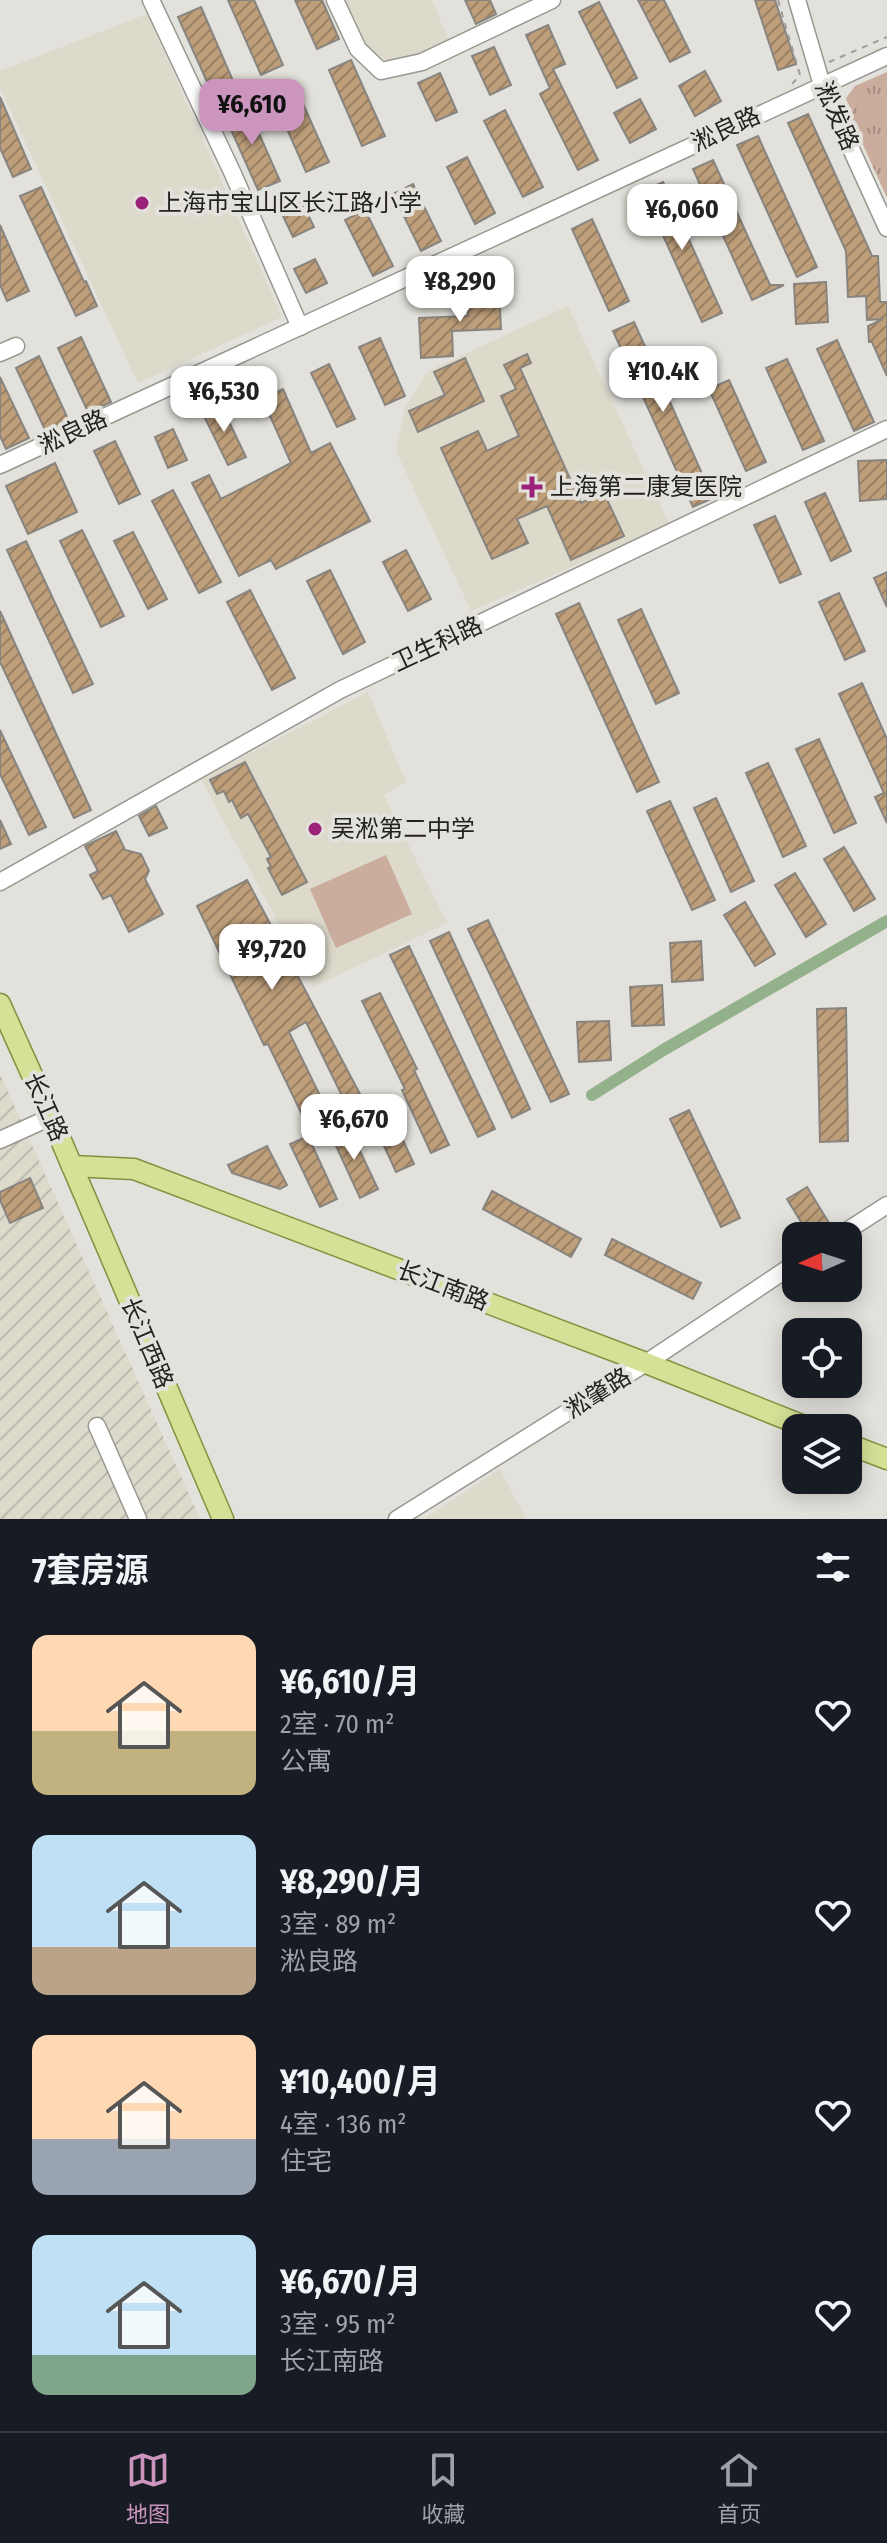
<!DOCTYPE html>
<html lang="zh">
<head>
<meta charset="utf-8">
<style>
  body { margin:0; font-family:"Fira Sans Condensed","Noto Sans SC",sans-serif; background:#20242c; color:#f1f3f6; height:100vh; display:flex; flex-direction:column; font-size:30px; white-space:nowrap }
  * { box-sizing:border-box; margin:0 }
  p { font-size:26px; color:#9ea1a6 }
  .icon { flex:none; width:44px; height:44px; fill:none; stroke:currentColor; stroke-width:2; stroke-linecap:round; stroke-linejoin:round }
  .map { position:relative; height:1519px; overflow:hidden }
  .drawer { display:flex; flex-direction:column; background:#171b24; flex:1 }
  .drawer>* { flex:none }
  .needle { width:52px; rotate:267deg }
  .controls { position:absolute; left:782px; top:1222px; display:grid; gap:16px }
  .controls a { display:grid; place-items:center; width:80px; height:80px; border-radius:16px; background:#171b24; box-shadow:0 4px 20px #0003; font-size:40px }
  .price { position:absolute; translate:-50% -68px; padding:0 18px; border-radius:16px; background:#fff; color:#222; font-size:26px; line-height:52px; filter:drop-shadow(0 2px 4px #0008) }
  .price::after { content:''; position:absolute; left:50%; top:48px; width:24px; height:18px; margin-left:-12px; background:inherit; clip-path:polygon(0 0,100% 0,50% 100%) }
  .price.active { background:#cb95be; color:#111 }
  ul { padding:0; list-style:none }
  li { display:flex; align-items:center; gap:24px; height:200px; padding:0 32px }
  li span { display:grid; place-items:center; flex:none; width:224px; height:160px; border-radius:16px; color:#555 }
  li>.icon { margin-inline-start:auto }
  span .icon { width:96px; height:96px; fill:#fffc; stroke-width:1 }
  li b { font-size:34px }
  h2 { display:flex; justify-content:space-between; align-items:center; height:96px; padding:0 32px; font-size:34px }
  .menu { display:flex; justify-content:space-around; align-items:center; height:112px; border-top:2px solid #363941; background:#171b24; font-size:22px; color:#9ea1a6 }
  .menu a { display:grid; justify-items:center; gap:4px }
  .menu .active { color:#cb95be }
  .map>svg:first-child { display:block }
  .built { fill:#ddd9cb }
  .industrial { fill:url(#industrial-furrows) }
  .park { fill:url(#park-tufts) }
  .garden { fill:#cbad9d }
  .lines { fill:none; stroke-linecap:round; stroke-linejoin:round }
  .canal { stroke:#93b18b; stroke-width:12 }
  .building { fill:url(#building-hatch); stroke:#88847f; stroke-width:2 }
  .minor-casing { stroke:#999791; stroke-width:19 }
  .major-casing { stroke:#85903f; stroke-width:23 }
  .path { stroke:#9f9d98; stroke-width:2; stroke-dasharray:6 6; stroke-linecap:butt }
  .minor { stroke:#fff; stroke-width:16 }
  .major { stroke:#d6e096; stroke-width:20 }
  .poi-dot { fill:#9c2279; stroke:#e3e1db; stroke-width:3 }
  .labels { text-anchor:middle; stroke-width:8; stroke-linejoin:round; paint-order:stroke }
  .street-label { font-size:24px; fill:#232220; stroke:#e3e1db }
  .poi-label { font-size:24px; fill:#232220; stroke:#e3e1db; text-anchor:start }
</style>
</head>
<body>
<div class="map">
<svg width="887" height="1519" viewBox="0 0 887 1519">
  <defs>
    <pattern id="industrial-furrows" width="10" height="10" patternUnits="userSpaceOnUse" patternTransform="scale(2)"><rect width="10" height="10" fill="#ddd9cb"/><path d="M-1 1l2-2M0 10L10 0M9 11l2-2" fill="none" stroke="#bdbaae"/></pattern>
    <pattern id="park-tufts" width="24" height="20" patternUnits="userSpaceOnUse" patternTransform="scale(2)"><rect width="24" height="20" fill="#cbad9d"/><path d="M3 7l-1-3M5 7V3M7 7l1-3M15 17l-1-3M17 17v-4M19 17l1-3" fill="none" stroke="#a48c80"/></pattern>
    <pattern id="building-hatch" width="6" height="6" patternUnits="userSpaceOnUse" patternTransform="scale(2)"><rect width="6" height="6" fill="#be9f7a"/><path d="M-1 1l2-2M0 6l6-6M5 7l2-2" fill="none" stroke="#9a8164"/></pattern>
  </defs>
  <rect width="100%" height="100%" fill="#e3e1db"/>
  <g class="built">
    <polygon points="345,0 432,0 448,39 408,59 386,60 365,45"/>
    <polygon points="147,14 282,317 138,383 0,88 0,71"/>
    <polygon points="568,306 669,524 471,611 396,451 405,407 428,371"/>
    <polygon points="368,692 406,782 384,795 447,923 313,987 201,779"/>
    <polygon points="500,1469 526,1519 424,1519"/>
  </g>
  <polygon class="industrial" points="0,1074 200,1519 0,1519"/>
  <polygon class="park" points="887,72 887,198 851,118 846,98 855,86"/>
  <polygon class="garden" points="386,855 412,914 336,948 310,889"/>
  <g class="lines">
    <polyline class="canal" points="592,1095 665,1049 887,921"/>
  </g>
  <g class="building">
    <polygon points="228,0 254,0 283,65 261,75"/>
    <polygon points="295,0 322,0 339,39 317,49"/>
    <polygon points="465,0 490,0 496,14 476,24"/>
    <polygon points="638,0 664,0 690,52 670,62"/>
    <polygon points="755,0 775,0 796,64 778,70"/>
    <polygon points="599,2 637,78 617,88 579,12"/>
    <polygon points="201,7 234,83 212,93 178,17"/>
    <polygon points="548,25 565,64 553,69 598,160 578,170 540,94 550,88 526,35"/>
    <polygon points="494,47 511,85 490,95 472,56"/>
    <polygon points="351,60 385,136 362,146 329,70"/>
    <polygon points="705,71 721,101 695,116 679,86"/>
    <polygon points="440,73 457,112 436,121 418,83"/>
    <polygon points="295,86 329,162 306,172 272,95"/>
    <polygon points="0,97 31,169 13,177 0,148"/>
    <polygon points="640,99 656,129 630,143 614,113"/>
    <polygon points="246,104 280,181 258,190 224,114"/>
    <polygon points="505,110 543,187 523,197 484,121"/>
    <polygon points="808,114 872,256 878,256 880,302 887,302 887,376 872,342 869,342 868,326 883,319 867,320 866,296 848,297 846,251 788,123"/>
    <polygon points="758,136 817,267 797,277 737,145"/>
    <polygon points="467,157 495,213 475,224 447,167"/>
    <polygon points="713,160 770,285 784,285 752,300 693,169"/>
    <polygon points="663,182 722,313 702,322 643,191"/>
    <polygon points="413,184 441,241 421,251 393,194"/>
    <polygon points="41,187 84,282 86,281 97,306 76,316 20,196"/>
    <polygon points="302,202 314,227 293,237 281,212"/>
    <polygon points="365,210 393,266 373,276 345,220"/>
    <polygon points="592,219 629,301 609,311 572,229"/>
    <polygon points="0,225 29,291 7,301 0,285"/>
    <polygon points="315,259 327,283 306,293 294,269"/>
    <polygon points="826,282 828,322 796,324 794,284"/>
    <polygon points="499,289 501,329 452,331 453,356 421,358 419,318 468,316 467,291"/>
    <polygon points="634,322 713,498 693,507 613,331"/>
    <polygon points="81,337 111,402 88,412 58,348"/>
    <polygon points="380,338 405,396 385,405 359,347"/>
    <polygon points="837,340 874,422 854,431 817,349"/>
    <polygon points="527,354 531,363 520,368 581,503 604,493 624,536 571,560 547,506 517,519 528,543 492,559 441,448 478,431 487,451 519,436 501,396 516,389 504,365"/>
    <polygon points="39,356 69,421 46,432 16,368"/>
    <polygon points="465,358 484,401 418,432 409,411 445,395 434,372"/>
    <polygon points="787,359 824,441 803,450 766,368"/>
    <polygon points="329,364 355,419 337,427 311,373"/>
    <polygon points="0,377 29,438 6,449 0,436"/>
    <polygon points="729,380 766,462 746,471 709,389"/>
    <polygon points="283,389 311,453 330,443 370,521 276,569 271,560 239,576 192,483 209,475 221,499 291,463 262,398"/>
    <polygon points="220,403 246,457 228,465 202,412"/>
    <polygon points="173,429 187,460 168,468 155,437"/>
    <polygon points="115,441 140,494 119,504 94,451"/>
    <polygon points="887,460 887,499 860,501 858,461"/>
    <polygon points="55,463 77,512 28,534 6,486"/>
    <polygon points="173,490 221,582 199,593 152,501"/>
    <polygon points="825,493 851,551 831,561 805,502"/>
    <polygon points="775,516 801,574 780,583 754,525"/>
    <polygon points="82,530 124,616 101,627 60,541"/>
    <polygon points="133,532 167,599 148,609 114,541"/>
    <polygon points="26,541 93,684 73,693 7,550"/>
    <polygon points="406,550 431,599 408,611 383,562"/>
    <polygon points="330,570 365,642 343,654 307,581"/>
    <polygon points="887,572 887,607 874,578"/>
    <polygon points="250,590 295,678 272,690 227,602"/>
    <polygon points="839,593 865,651 845,660 819,602"/>
    <polygon points="579,603 659,782 637,792 556,614"/>
    <polygon points="641,609 679,693 656,704 618,620"/>
    <polygon points="0,611 91,810 74,818 0,662"/>
    <polygon points="862,683 887,739 887,823 875,797 884,793 839,694"/>
    <polygon points="0,730 46,827 29,835 0,774"/>
    <polygon points="819,739 856,823 834,833 796,749"/>
    <polygon points="245,762 307,882 282,895 268,868 271,867 267,859 271,857 248,814 241,818 232,800 229,802 224,791 217,794 210,780"/>
    <polygon points="768,763 806,846 783,857 746,773"/>
    <polygon points="716,798 754,881 731,892 694,808"/>
    <polygon points="670,801 715,900 692,910 647,811"/>
    <polygon points="156,806 167,828 149,836 139,816"/>
    <polygon points="0,820 11,844 0,849"/>
    <polygon points="116,831 125,850 141,854 149,871 145,879 163,914 129,932 111,895 103,899 90,875 98,871 85,846"/>
    <polygon points="844,847 875,899 854,911 824,859"/>
    <polygon points="795,873 826,924 806,937 775,885"/>
    <polygon points="247,880 360,1094 345,1102 306,1022 289,1032 327,1110 305,1121 268,1044 264,1045 197,906"/>
    <polygon points="745,902 775,954 755,966 724,915"/>
    <polygon points="488,920 569,1094 551,1102 468,929"/>
    <polygon points="449,932 530,1109 512,1118 430,941"/>
    <polygon points="701,941 703,980 672,982 670,943"/>
    <polygon points="409,946 495,1129 478,1137 390,955"/>
    <polygon points="662,985 664,1025 632,1026 630,987"/>
    <polygon points="380,993 417,1069 414,1070 449,1145 431,1153 402,1090 405,1089 362,1001"/>
    <polygon points="846,1008 848,1141 820,1142 817,1009"/>
    <polygon points="609,1021 611,1060 579,1062 577,1022"/>
    <polygon points="385,1101 414,1164 396,1172 367,1109"/>
    <polygon points="689,1110 740,1218 721,1227 670,1119"/>
    <polygon points="348,1126 378,1189 360,1198 331,1135"/>
    <polygon points="308,1136 337,1199 320,1207 290,1144"/>
    <polygon points="267,1146 287,1185 280,1189 232,1173 228,1165"/>
    <polygon points="30,1178 43,1208 10,1223 0,1200 0,1192"/>
    <polygon points="807,1187 829,1223 809,1235 787,1199"/>
    <polygon points="492,1191 581,1239 571,1257 483,1209"/>
    <polygon points="612,1239 701,1283 693,1299 605,1255"/>
  </g>
  <g class="lines">
    <g class="minor-casing">
      <g id="minor">
        <polyline points="151,0 233,174 300,327"/>
        <polyline points="335,0 358,49 381,71 422,62 552,0"/>
        <polyline points="797,0 822,85 887,228"/>
        <polyline points="0,353 16,346"/>
        <polyline points="0,465 887,56"/>
        <polyline points="0,882 340,690 887,429"/>
        <polyline points="0,1140 51,1117"/>
        <polyline points="839,1236 887,1205"/>
        <polyline points="97,1426 138,1519"/>
        <polyline points="397,1519 646,1363 796,1263"/>
      </g>
    </g>
    <g class="major-casing">
      <g id="major">
        <polyline points="0,1004 51,1117 223,1519"/>
        <polyline points="72,1166 134,1169 646,1363 809,1428"/>
        <polyline points="848,1444 887,1459"/>
      </g>
    </g>
    <g class="path">
      <polyline points="778,0 800,75 791,85"/>
      <polyline points="829,62 887,37"/>
    </g>
    <use href="#minor" class="minor"/>
    <use href="#major" class="major"/>
  </g>
  <g class="poi-dot">
    <circle cx="142" cy="203" r="8"/>
    <path d="M528 475h8v8h8v8h-8v8h-8v-8h-8v-8h8z"/>
    <circle cx="315" cy="829" r="8"/>
  </g>
  <g class="labels">
    <g class="street-label">
      <text transform="translate(837 116) rotate(66)" y="8">淞发路</text>
      <text transform="translate(726 129) rotate(-25)" y="8">淞良路</text>
      <text transform="translate(73 432) rotate(-25)" y="8">淞良路</text>
      <text transform="translate(437 644) rotate(-25)" y="8">卫生科路</text>
      <text transform="translate(46 1107) rotate(66)" y="8">长江路</text>
      <text transform="translate(443 1286) rotate(21)" y="8">长江南路</text>
      <text transform="translate(147 1343) rotate(67)" y="8">长江西路</text>
      <text transform="translate(598 1393) rotate(-32)" y="8">淞肇路</text>
    </g>
    <g class="poi-label">
      <text x="158" y="211">上海市宝山区长江路小学</text>
      <text x="550" y="495">上海第二康复医院</text>
      <text x="331" y="837">吴淞第二中学</text>
    </g>
  </g>
</svg>
<div class="controls">
<a><svg class="needle" viewBox="-14 -14 28 28"><path d="M0-13l5 13h-10z" fill="#e53935"/><path d="M0 13l5-13h-10z" fill="#9ea1a6"/></svg></a>
<a><svg class="icon" aria-label="locate" viewBox="0 0 24 24"><circle cx="12" cy="12" r="6"/><path d="M12 2v4M12 18v4M2 12h4M18 12h4"/></svg></a>
<a><svg class="icon" aria-label="layers" viewBox="0 0 24 24"><path d="M12 4l9 5-9 5-9-5zM3 14l9 5 9-5"/></svg></a>
</div>
<b class="price active" style="left:252px;top:147px">¥6,610</b>
<b class="price" style="left:682px;top:252px">¥6,060</b>
<b class="price" style="left:460px;top:324px">¥8,290</b>
<b class="price" style="left:663px;top:414px">¥10.4K</b>
<b class="price" style="left:224px;top:434px">¥6,530</b>
<b class="price" style="left:272px;top:992px">¥9,720</b>
<b class="price" style="left:354px;top:1162px">¥6,670</b>
</div>
<section class="drawer">
<h2>7套房源<svg class="icon" aria-label="filters" viewBox="0 0 24 24"><path d="M4 7h16M4 17h16"/><circle cx="9" cy="7" r="2"/><circle cx="15" cy="17" r="2"/></svg></h2>
<ul>
<li><span style="background:linear-gradient(#ffd9b3 60%,#c2b280 0)"><svg class="icon" aria-label="home" viewBox="0 0 24 24"><path d="M3 11l9-7 9 7M6 9v11h12V9"/></svg></span><div><b>¥6,610/月</b><p>2室 · 70 m²</p><p>公寓</p></div><svg class="icon" aria-label="heart" viewBox="0 0 24 24"><path d="M12 20l-8-8c-3-5 5-10 8-4 3-6 11-1 8 4z"/></svg></li>
<li><span style="background:linear-gradient(#bfe0f5 70%,#b9a48a 0)"><svg class="icon" aria-label="home" viewBox="0 0 24 24"><path d="M3 11l9-7 9 7M6 9v11h12V9"/></svg></span><div><b>¥8,290/月</b><p>3室 · 89 m²</p><p>淞良路</p></div><svg class="icon" aria-label="heart" viewBox="0 0 24 24"><path d="M12 20l-8-8c-3-5 5-10 8-4 3-6 11-1 8 4z"/></svg></li>
<li><span style="background:linear-gradient(#ffd9b3 65%,#9aa5b1 0)"><svg class="icon" aria-label="home" viewBox="0 0 24 24"><path d="M3 11l9-7 9 7M6 9v11h12V9"/></svg></span><div><b>¥10,400/月</b><p>4室 · 136 m²</p><p>住宅</p></div><svg class="icon" aria-label="heart" viewBox="0 0 24 24"><path d="M12 20l-8-8c-3-5 5-10 8-4 3-6 11-1 8 4z"/></svg></li>
<li><span style="background:linear-gradient(#bfe0f5 75%,#7fa58c 0)"><svg class="icon" aria-label="home" viewBox="0 0 24 24"><path d="M3 11l9-7 9 7M6 9v11h12V9"/></svg></span><div><b>¥6,670/月</b><p>3室 · 95 m²</p><p>长江南路</p></div><svg class="icon" aria-label="heart" viewBox="0 0 24 24"><path d="M12 20l-8-8c-3-5 5-10 8-4 3-6 11-1 8 4z"/></svg></li>
</ul>
</section>
<nav class="menu">
<a class="active"><svg class="icon" aria-label="map" viewBox="0 0 24 24"><path d="M3 6l6-2 6 2 6-2v14l-6 2-6-2-6 2zM9 4v14M15 6v14"/></svg>地图</a>
<a><svg class="icon" aria-label="saved" viewBox="0 0 24 24"><path d="M7 4h10v16l-5-4-5 4z"/></svg>收藏</a>
<a><svg class="icon" aria-label="home" viewBox="0 0 24 24"><path d="M3 11l9-7 9 7M6 9v11h12V9"/></svg>首页</a>
</nav>
</body>
</html>
